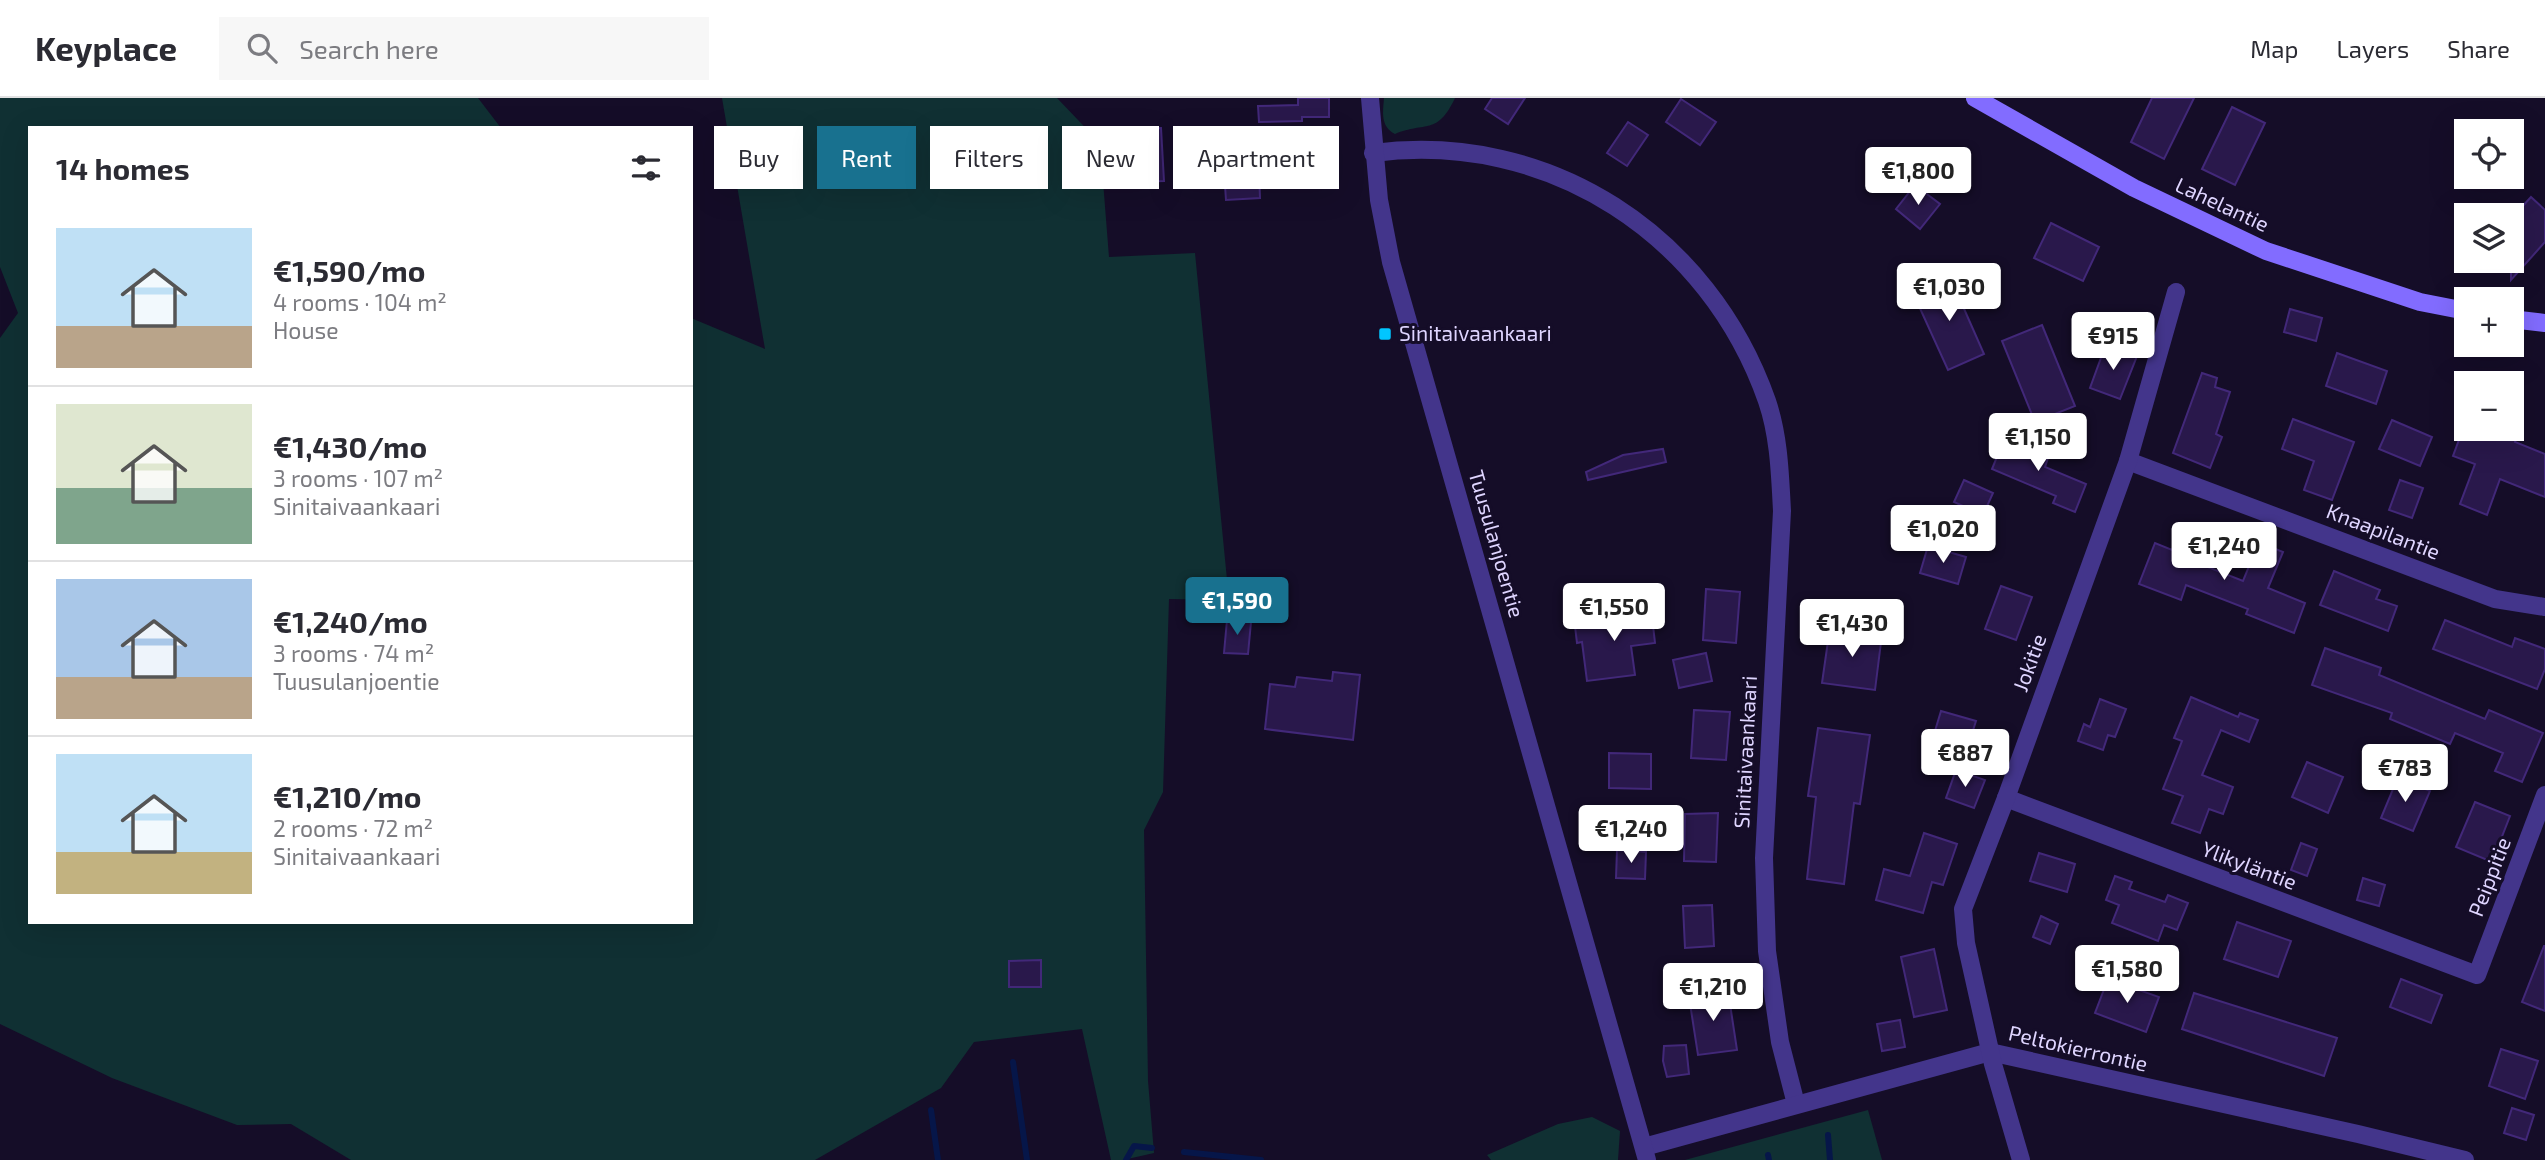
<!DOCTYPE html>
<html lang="en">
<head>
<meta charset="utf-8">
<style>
  body { margin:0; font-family:"Exo 2",sans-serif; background:#f7f7f7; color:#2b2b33; height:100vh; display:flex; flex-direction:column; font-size:26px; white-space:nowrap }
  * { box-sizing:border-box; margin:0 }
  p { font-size:23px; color:#7c7c81 }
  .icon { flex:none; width:38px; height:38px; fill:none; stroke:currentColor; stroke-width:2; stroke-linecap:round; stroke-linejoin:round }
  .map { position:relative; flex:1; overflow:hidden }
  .drawer { position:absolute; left:28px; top:28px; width:665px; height:798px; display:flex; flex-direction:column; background:#fff; border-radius:0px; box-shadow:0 7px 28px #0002 }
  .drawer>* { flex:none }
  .banner { position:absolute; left:714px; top:28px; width:665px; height:63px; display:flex; gap:14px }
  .tools { position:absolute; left:2454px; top:21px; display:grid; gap:14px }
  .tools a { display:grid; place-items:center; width:70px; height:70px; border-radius:0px; background:#fff; box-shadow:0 7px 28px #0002; font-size:35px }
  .price { position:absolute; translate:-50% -60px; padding:0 16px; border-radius:7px; background:#fff; color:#222; font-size:23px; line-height:46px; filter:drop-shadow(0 2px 4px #0008) }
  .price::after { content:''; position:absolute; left:50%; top:42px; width:21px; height:16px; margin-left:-10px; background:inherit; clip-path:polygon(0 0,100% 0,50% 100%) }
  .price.on { background:#18718f; color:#fff }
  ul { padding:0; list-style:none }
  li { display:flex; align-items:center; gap:21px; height:175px; padding:0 28px }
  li+li { border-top:2px solid #e1e1e2 }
  li span { display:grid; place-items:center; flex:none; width:196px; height:140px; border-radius:0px; color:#555 }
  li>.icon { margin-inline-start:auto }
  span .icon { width:84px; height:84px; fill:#fffc; stroke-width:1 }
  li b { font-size:30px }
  h2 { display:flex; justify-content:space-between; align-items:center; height:84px; padding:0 28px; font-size:30px }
  .chip { padding:0 24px; border-radius:0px; background:#fff; box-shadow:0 7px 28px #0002; font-size:24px; line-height:63px }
  .chip.on { background:#18718f; color:#fff }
  header { display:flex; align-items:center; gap:42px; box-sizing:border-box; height:98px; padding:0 35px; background:#fff; border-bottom:2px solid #e1e1e2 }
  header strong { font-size:33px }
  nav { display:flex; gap:38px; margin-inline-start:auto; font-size:24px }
  .search { width:490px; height:63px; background:#f7f7f7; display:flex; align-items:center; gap:18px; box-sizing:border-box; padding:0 24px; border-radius:0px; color:#7c7c81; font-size:26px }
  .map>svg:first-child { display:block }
  .green { fill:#103033 }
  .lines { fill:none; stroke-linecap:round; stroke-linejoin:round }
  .stream { stroke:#061649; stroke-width:6 }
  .building { fill:#29184b; stroke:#422879; stroke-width:2 }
  .minor { stroke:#43358b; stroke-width:18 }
  .tertiary { stroke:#43358b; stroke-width:18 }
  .secondary { stroke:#826cff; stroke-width:18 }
  .poi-dot { fill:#01c6ff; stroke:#150d28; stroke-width:2.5 }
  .labels { text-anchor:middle; stroke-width:6; stroke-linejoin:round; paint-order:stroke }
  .street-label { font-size:21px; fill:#dfd5ff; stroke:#150d28 }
  .poi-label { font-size:21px; fill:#dfd5ff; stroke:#150d28; text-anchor:start }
</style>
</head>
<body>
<header>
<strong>Keyplace</strong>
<div class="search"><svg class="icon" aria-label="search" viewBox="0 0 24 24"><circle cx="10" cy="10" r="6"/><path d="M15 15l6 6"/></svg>Search here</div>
<nav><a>Map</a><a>Layers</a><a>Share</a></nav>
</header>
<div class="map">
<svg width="2545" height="1062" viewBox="0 0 2545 1062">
  <rect width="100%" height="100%" fill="#150d28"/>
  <g class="green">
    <polygon points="0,0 478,0 501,30 30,30 30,824 691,824 691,220 765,251 722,0 1057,0 1100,45 1109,159 1195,155 1229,502 1169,501 1163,694 1144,732 1148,983 1154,1055 1123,1062 1111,1062 1082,931 974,944 941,990 815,1062 351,1062 291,1026 237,1027 112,980 0,926 0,240 18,215 0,169"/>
    <path d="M1384 0H1455C1437 38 1426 23 1395 36 1380 28 1383 14 1384 0Z"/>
    <polygon points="1868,1012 1882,1062 1685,1062"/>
    <polygon points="1592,1019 1620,1033 1618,1062 1491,1062 1487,1057 1558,1026"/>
  </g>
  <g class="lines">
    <g class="stream">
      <polyline points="1013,964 1027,1062"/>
      <polyline points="931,1012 938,1062"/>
      <polyline points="1828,1037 1830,1062"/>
      <polyline points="1184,1054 1261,1062"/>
      <polyline points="1768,1057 1769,1062"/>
      <polyline points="1126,1062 1134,1048 1152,1050"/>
    </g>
  </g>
  <g class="building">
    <polygon points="1298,0 1329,0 1329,19 1302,19 1302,23 1259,24 1258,8 1298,7"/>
    <polygon points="1492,0 1525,0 1508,26 1485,11"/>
    <polygon points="2152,0 2194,0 2164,61 2131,44"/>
    <polygon points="1681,1 1716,24 1700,47 1666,24"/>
    <polygon points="2232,9 2265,25 2235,87 2202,71"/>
    <polygon points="1628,24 1648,37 1627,68 1607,55"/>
    <polygon points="1161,30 1164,83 1132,84 1129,31"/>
    <polygon points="1304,53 1306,71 1259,75 1260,100 1226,102 1223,58"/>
    <polygon points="1915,87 1940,106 1920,131 1896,111"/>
    <polygon points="2531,99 2545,112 2545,144 2511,182 2511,121"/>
    <polygon points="2051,125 2099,149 2083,183 2034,160"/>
    <polygon points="1950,179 1984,256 1948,272 1913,195"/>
    <polygon points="2290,211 2322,220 2316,243 2284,234"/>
    <polygon points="2042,227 2075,308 2035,324 2002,243"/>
    <polygon points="2106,246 2137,258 2120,301 2090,290"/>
    <polygon points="2337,255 2387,273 2376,306 2326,288"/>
    <polygon points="2202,275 2217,280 2215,289 2230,294 2216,336 2222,339 2210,370 2173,355"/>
    <polygon points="2293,321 2354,344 2332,402 2304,392 2314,363 2282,351"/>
    <polygon points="2392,322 2432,339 2420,368 2379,351"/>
    <polygon points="2463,331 2492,331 2516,340 2515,344 2545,356 2545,399 2500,381 2487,417 2460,406 2475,366 2453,358"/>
    <polygon points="2005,339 2049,357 2045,369 2086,386 2075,414 2053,405 2056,398 1992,371"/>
    <polygon points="1663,351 1666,364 1588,382 1586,374 1623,357"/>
    <polygon points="1964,382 1993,395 1983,417 1954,404"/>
    <polygon points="2400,382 2423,390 2412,420 2389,412"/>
    <polygon points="2178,438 2202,447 2195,464 2243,483 2259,444 2283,454 2268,490 2305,505 2294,535 2246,516 2248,511 2186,487 2181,502 2139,486 2155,445 2172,452"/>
    <polygon points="1928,448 1966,459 1958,486 1920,475"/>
    <polygon points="2334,473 2380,492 2376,501 2397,508 2388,533 2320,507"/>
    <polygon points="2001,488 2032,499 2016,542 1985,531"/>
    <polygon points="1706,491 1740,494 1736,545 1703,542"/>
    <polygon points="1651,510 1655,545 1631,548 1635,577 1587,583 1582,544 1577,545 1575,528 1584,524 1603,522 1604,516"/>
    <polygon points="1227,522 1251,524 1248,556 1224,555"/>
    <polygon points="2445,522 2512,549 2515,540 2545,551 2545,571 2537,591 2433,551"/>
    <polygon points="1830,529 1882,536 1875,592 1822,585"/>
    <polygon points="2325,550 2381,570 2379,577 2485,621 2489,612 2543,635 2522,684 2495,673 2503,655 2455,635 2450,646 2390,621 2392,615 2312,587"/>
    <polygon points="1706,555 1712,583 1679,590 1673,562"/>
    <polygon points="1333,574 1360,577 1353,642 1265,631 1270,586 1295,589 1297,579 1332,583"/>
    <polygon points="2191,599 2238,619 2240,615 2258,622 2249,644 2221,632 2202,677 2233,689 2223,716 2209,711 2200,735 2172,725 2183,698 2163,691 2182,643 2174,640"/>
    <polygon points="2100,601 2126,611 2115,639 2108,637 2103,652 2078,643 2084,626 2090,629"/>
    <polygon points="1694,612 1730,614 1726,662 1691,660"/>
    <polygon points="1941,613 1976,623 1962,667 1928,656"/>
    <polygon points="1818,630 1870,637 1860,706 1854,705 1844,786 1807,781 1816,699 1808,698"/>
    <polygon points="1609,655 1651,656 1651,691 1609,690"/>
    <polygon points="2307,664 2343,679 2328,715 2292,699"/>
    <polygon points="1956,672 1985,682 1974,710 1946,700"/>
    <polygon points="2398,679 2430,693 2413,733 2381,720"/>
    <polygon points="2475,704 2510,718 2492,764 2456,749"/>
    <polygon points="1718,715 1716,764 1684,763 1685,716"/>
    <polygon points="1924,735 1957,746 1943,787 1932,784 1923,815 1876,802 1884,771 1910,778"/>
    <polygon points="2301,745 2317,751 2307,778 2291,772"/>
    <polygon points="1617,752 1646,754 1645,781 1616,780"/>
    <polygon points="2039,755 2075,766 2067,794 2030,783"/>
    <polygon points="2115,778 2132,784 2129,791 2165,804 2168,797 2188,805 2177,832 2164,827 2158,843 2112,825 2119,807 2106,802"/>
    <polygon points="2363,780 2385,787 2379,808 2357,802"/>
    <polygon points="1712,807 1714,848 1685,850 1683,808"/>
    <polygon points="2041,818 2058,826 2050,846 2033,839"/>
    <polygon points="2237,824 2291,843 2278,879 2224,861"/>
    <polygon points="2544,848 2545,848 2545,913 2522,904"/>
    <polygon points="1934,851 1947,912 1914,919 1901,859"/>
    <polygon points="1041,862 1041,889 1009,889 1009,863"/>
    <polygon points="2108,881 2159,899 2146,934 2095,915"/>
    <polygon points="2401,881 2442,897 2431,925 2390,909"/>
    <polygon points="1728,893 1737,952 1698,957 1689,899"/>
    <polygon points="2194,895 2337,940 2324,978 2182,931"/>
    <polygon points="1900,922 1905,949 1882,953 1877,926"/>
    <polygon points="1686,947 1689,976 1667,979 1663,963 1664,948"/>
    <polygon points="2501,951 2538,963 2525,1001 2489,988"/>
    <polygon points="2512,1010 2534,1017 2526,1042 2504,1035"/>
  </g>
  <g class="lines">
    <g class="minor">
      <path d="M1373 55C1549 32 1709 137 1767 303 1779 338 1780 376 1782 413L1764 760 1767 853 1780 944 1796 1006"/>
      <polyline points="2128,363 2495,501 2545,509"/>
      <polyline points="2006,700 2477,877 2545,697"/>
      <polyline points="1644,1049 1990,954 2358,1036 2465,1062"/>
      <polyline points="2021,1062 1993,966 1966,845 1963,811 2006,700 2128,363 2176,194"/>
    </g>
    <polyline class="tertiary" points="1370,0 1379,102 1391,164 1647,1062"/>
    <g class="secondary">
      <polyline points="1975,0 2134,90 2266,153 2420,204 2466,213"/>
      <polyline points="2511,221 2545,225"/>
    </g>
  </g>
  <rect class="poi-dot" x="1378" y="229" width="14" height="14" rx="3.5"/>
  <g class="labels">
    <g class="street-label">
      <text transform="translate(2222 107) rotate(25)" y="7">Lahelantie</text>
      <text transform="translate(2383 434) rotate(21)" y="7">Knaapilantie</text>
      <text transform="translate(1496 446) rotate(74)" y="7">Tuusulanjoentie</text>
      <text transform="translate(2030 565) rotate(-70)" y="7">Jokitie</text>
      <text transform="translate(1746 654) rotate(-87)" y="7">Sinitaivaankaari</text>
      <text transform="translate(2249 768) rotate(21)" y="7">Ylikyläntie</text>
      <text transform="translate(2490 779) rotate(-69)" y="7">Peippitie</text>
      <text transform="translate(2078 951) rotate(13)" y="7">Peltokierrontie</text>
    </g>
    <g class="poi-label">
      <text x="1399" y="243">Sinitaivaankaari</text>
    </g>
  </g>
</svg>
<div class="tools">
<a><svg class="icon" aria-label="locate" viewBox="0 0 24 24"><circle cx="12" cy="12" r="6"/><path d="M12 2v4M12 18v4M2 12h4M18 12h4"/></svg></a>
<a><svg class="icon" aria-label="layers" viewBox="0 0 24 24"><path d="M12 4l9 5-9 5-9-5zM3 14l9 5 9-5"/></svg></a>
<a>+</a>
<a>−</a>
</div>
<b class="price" style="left:1918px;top:109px">€1,800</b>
<b class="price" style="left:1949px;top:225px">€1,030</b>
<b class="price" style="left:2113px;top:274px">€915</b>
<b class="price" style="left:2038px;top:375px">€1,150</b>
<b class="price" style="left:1943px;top:467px">€1,020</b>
<b class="price" style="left:2224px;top:484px">€1,240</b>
<b class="price on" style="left:1237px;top:539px">€1,590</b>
<b class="price" style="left:1614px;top:545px">€1,550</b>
<b class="price" style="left:1852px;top:561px">€1,430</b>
<b class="price" style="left:1965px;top:691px">€887</b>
<b class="price" style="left:2405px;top:706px">€783</b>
<b class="price" style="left:1631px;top:767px">€1,240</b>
<b class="price" style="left:2127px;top:907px">€1,580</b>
<b class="price" style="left:1713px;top:925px">€1,210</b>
<div class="banner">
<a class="chip">Buy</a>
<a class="chip on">Rent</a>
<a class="chip">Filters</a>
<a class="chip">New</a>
<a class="chip">Apartment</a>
</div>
<section class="drawer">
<h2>14 homes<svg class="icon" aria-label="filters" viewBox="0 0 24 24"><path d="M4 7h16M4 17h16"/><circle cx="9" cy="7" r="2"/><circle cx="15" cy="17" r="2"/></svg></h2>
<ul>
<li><span style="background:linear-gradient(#bfe0f5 70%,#b9a48a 0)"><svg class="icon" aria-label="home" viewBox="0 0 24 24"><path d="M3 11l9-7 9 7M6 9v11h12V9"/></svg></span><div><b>€1,590/mo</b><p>4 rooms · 104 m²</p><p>House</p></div></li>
<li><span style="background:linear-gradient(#dfe7d0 60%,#7fa58c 0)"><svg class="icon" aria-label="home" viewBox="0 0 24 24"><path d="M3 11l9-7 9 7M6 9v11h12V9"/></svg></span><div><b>€1,430/mo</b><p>3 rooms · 107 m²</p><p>Sinitaivaankaari</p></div></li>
<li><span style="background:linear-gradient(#a9c7e8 70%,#b9a48a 0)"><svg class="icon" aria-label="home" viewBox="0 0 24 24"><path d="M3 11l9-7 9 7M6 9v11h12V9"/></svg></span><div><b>€1,240/mo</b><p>3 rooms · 74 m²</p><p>Tuusulanjoentie</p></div></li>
<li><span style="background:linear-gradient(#bfe0f5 70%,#c2b280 0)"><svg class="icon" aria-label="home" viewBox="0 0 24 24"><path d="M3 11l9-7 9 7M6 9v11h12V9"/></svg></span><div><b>€1,210/mo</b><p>2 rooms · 72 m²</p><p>Sinitaivaankaari</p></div></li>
</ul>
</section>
</div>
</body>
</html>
